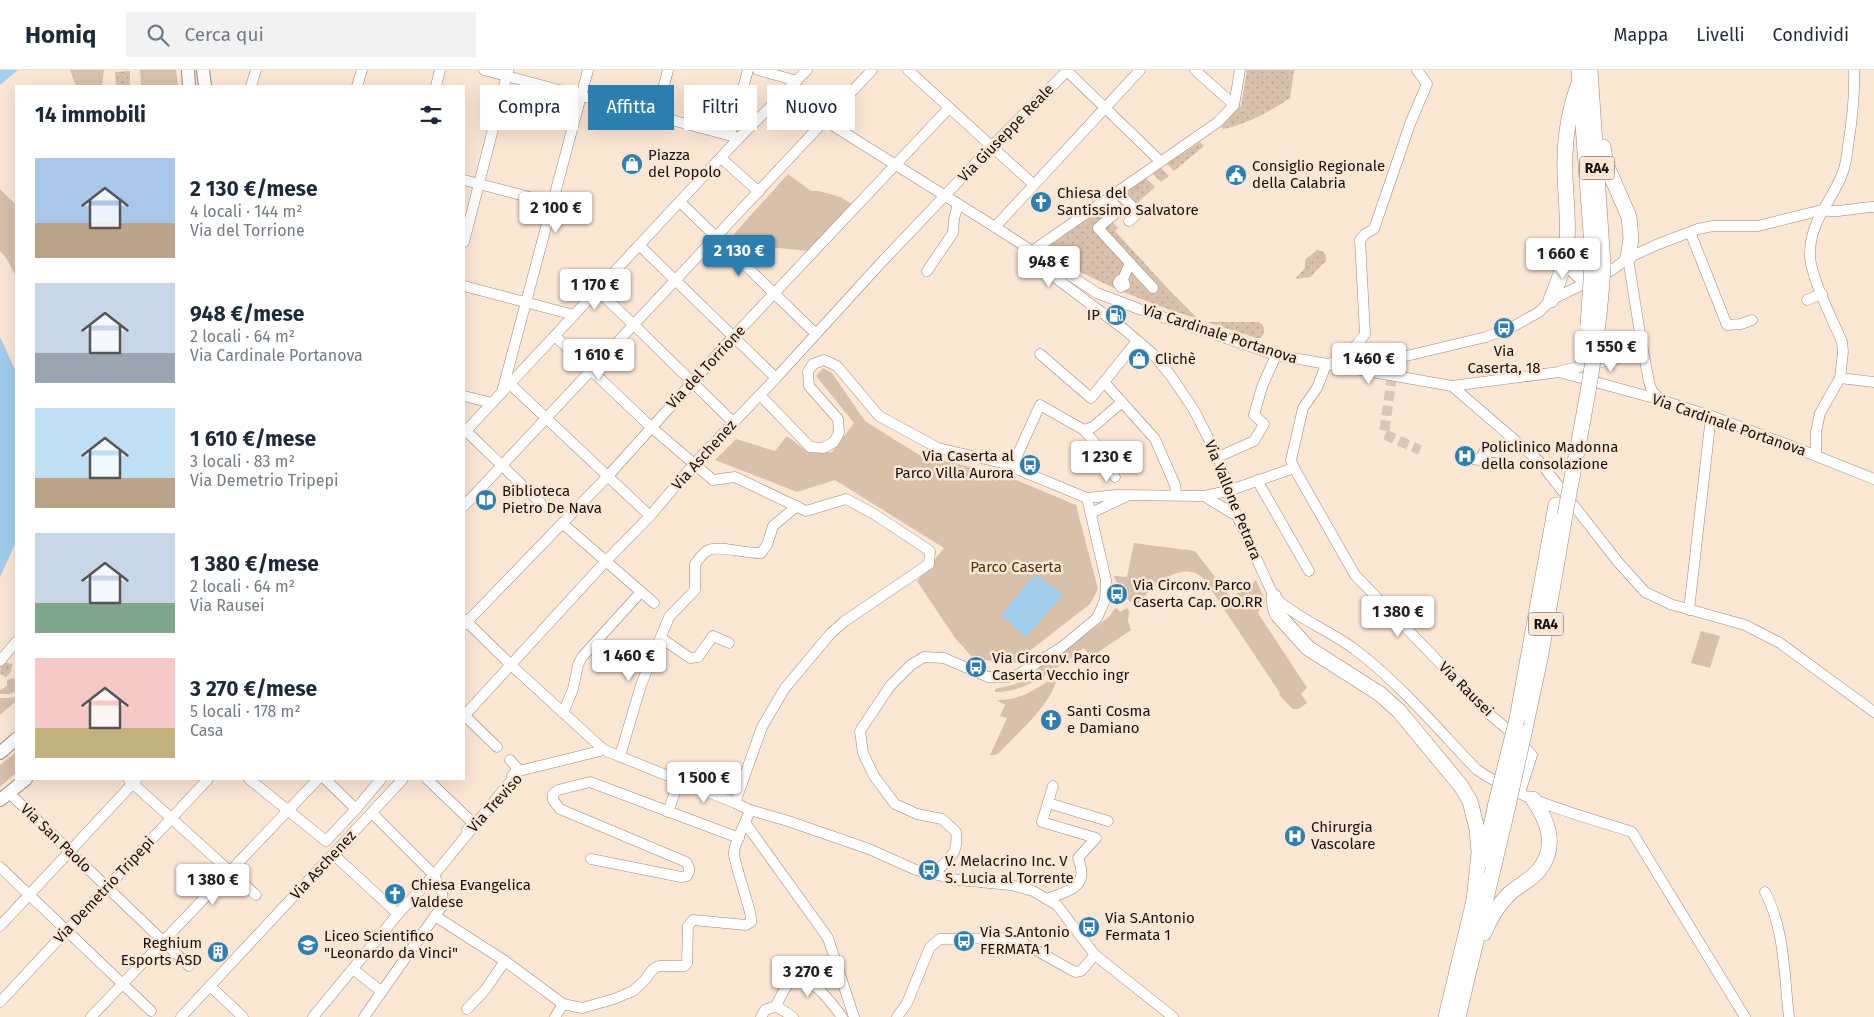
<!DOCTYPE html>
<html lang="it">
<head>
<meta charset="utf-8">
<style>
  body { margin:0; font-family:"Fira Sans",sans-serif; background:#f2f2f3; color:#1f2937; height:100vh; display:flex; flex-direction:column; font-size:19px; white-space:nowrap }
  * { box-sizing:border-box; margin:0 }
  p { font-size:16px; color:#747a83 }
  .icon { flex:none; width:28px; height:28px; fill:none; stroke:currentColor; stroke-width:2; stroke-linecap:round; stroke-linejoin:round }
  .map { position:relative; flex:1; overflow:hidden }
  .side { position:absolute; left:15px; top:15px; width:450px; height:695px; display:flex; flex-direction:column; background:#fff; border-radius:0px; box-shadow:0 5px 20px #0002 }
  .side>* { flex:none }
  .banner { position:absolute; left:480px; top:15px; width:475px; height:45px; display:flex; gap:10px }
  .price { position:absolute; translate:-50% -42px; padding:0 11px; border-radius:5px; background:#fff; color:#222; font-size:16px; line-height:32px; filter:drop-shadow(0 1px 2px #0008) }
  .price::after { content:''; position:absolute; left:50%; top:30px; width:15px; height:11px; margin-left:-8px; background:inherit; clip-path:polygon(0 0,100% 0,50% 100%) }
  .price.current { background:#2d7fb0; color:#fff }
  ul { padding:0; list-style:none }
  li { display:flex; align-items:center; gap:15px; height:125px; padding:0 20px }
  li span { display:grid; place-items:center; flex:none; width:140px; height:100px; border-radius:0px; color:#555 }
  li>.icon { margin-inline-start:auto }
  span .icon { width:60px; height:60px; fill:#fffc; stroke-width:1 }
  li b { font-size:21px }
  h2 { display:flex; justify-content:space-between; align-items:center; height:60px; padding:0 20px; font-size:21px }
  .chip { padding:0 18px; border-radius:0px; background:#fff; box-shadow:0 5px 20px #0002; font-size:18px; line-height:45px }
  .chip.current { background:#2d7fb0; color:#fff }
  header { display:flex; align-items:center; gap:30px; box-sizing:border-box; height:70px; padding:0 25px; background:#fff; border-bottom:1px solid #e0e1e3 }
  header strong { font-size:24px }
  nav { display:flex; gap:28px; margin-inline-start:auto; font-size:18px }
  .search { width:350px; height:45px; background:#f2f2f3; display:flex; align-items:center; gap:12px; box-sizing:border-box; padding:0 18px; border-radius:0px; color:#747a83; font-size:19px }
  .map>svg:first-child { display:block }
  .grass { fill:url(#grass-dots) }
  .green { fill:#d9c0ab }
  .water { fill:#a3ceec }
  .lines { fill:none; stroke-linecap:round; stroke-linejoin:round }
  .minor-tunnel { stroke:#dac6b6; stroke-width:10; stroke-dasharray:10 5; stroke-linecap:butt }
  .minor-casing { stroke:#9c8878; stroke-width:11 }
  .major-casing { stroke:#9c8878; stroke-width:14 }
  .highway-casing { stroke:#9c8878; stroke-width:16 }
  .minor { stroke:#fff; stroke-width:10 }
  .major { stroke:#fff; stroke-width:12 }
  .highway { stroke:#fff; stroke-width:15 }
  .highway-bridge-casing { stroke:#9c8878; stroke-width:16; stroke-linecap:butt }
  .highway-bridge { stroke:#fff; stroke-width:15 }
  .labels { text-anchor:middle; stroke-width:5; stroke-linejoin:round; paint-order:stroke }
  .shield { fill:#fce6d4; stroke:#5c5147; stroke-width:1 }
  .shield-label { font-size:14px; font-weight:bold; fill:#18110b }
  .street-label { font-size:15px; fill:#18110b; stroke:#fce6d4 }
  .poi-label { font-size:15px; fill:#18110b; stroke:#fce6d4; text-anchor:start }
  .park-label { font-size:15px; fill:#543008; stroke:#fce6d4 }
</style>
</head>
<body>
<header>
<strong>Homiq</strong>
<div class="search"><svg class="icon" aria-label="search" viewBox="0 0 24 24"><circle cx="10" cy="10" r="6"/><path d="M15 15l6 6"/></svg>Cerca qui</div>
<nav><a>Mappa</a><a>Livelli</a><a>Condividi</a></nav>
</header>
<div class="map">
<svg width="1874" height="947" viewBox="0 0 1874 947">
  <defs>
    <pattern id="grass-dots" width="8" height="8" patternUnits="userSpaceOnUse" patternTransform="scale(1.25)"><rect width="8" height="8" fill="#d9c0ab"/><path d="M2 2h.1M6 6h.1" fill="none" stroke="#baa492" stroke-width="1.8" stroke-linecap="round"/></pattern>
  </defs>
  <rect width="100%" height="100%" fill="#fce6d4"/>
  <g class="grass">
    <path d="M1247 0H1294L1290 28C1269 42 1248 54 1223 59L1220 54 1241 36Z"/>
    <polygon points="130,1 130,16 116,16 115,2"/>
    <polygon points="1200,72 1204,76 1174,101 1167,94"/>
    <polygon points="1161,98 1169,106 1161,112 1153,104"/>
    <polygon points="1146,108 1155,117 1135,135 1124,124"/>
    <path d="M1100 141 1118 158 1115 161 1170 221 1198 249C1146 232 1094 213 1048 182V177L1053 173Z"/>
    <polygon points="1317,180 1322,181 1326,185 1326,191 1310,207 1295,209 1305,198 1305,190"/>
    <path d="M1207 252H1259C1266 256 1265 262 1261 268H1257Z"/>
    <polygon points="1,592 13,594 10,603 6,607 0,604"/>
  </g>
  <g class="green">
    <polygon points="70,0 104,0 102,16 76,16"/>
    <polygon points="140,0 176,0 178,16 141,16"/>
    <polygon points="788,104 811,121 819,121 840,127 852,134 808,181 749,175 744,171 742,166 733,165"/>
    <polygon points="0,119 16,135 16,207 7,189 0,181"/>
    <polygon points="823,298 832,303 865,351 921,386 999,403 1076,435 1098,519 1090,534 1014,593 974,589 955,568 917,511 944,478 835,410 797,422 715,390 736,369 775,381 787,366 809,383 832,382 854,353 816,306"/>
    <path d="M1134 473 1195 481 1231 528 1256 510 1265 530 1258 543 1307 618 1301 624 1307 633 1298 639H1293L1279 625 1280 623 1204 509C1182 487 1150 518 1136 536L1133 531 1130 532 1121 523 1114 506 1127 507Z"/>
    <path d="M1115 538 1118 539 1120 542 1127 538 1129 541 1128 551 1131 560 1091 587 1084 578C1059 596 1028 623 995 622V619L1016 614 1030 605 1109 547Z"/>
    <polygon points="1701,561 1720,566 1710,598 1691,593"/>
    <polygon points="13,608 16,610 16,621 10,624 0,624 0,620 7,616 7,610"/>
    <path d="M1050 610 1056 612C1047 639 1018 662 999 683L995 685H990L1007 648 1000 646 1005 635 997 630C1017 631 1033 621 1050 610Z"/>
    <polygon points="16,626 16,631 0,645 0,628 10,628"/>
    <polygon points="16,682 16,703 0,717 0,695"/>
  </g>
  <g class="water">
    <polygon points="0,0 18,0 0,15"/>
    <polygon points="0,267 16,302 16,472 0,507"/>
    <polygon points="1035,504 1063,524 1026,567 1001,545"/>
  </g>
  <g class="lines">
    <polyline class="minor-tunnel" points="1392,306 1384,364 1420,380"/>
    <g class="minor-casing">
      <g id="minor">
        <polyline points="484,0 739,68"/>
        <polyline points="758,0 797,11"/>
        <polyline points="908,0 1034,115"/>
        <polyline points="1066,0 1160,91"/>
        <polyline points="1195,0 1234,35"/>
        <path d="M1240 0 1234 35 1218 52 1032 181V190L1125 260 1153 284 1171 306 1194 340 1218 387 1237 446 1274 527C1298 549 1331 561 1357 581 1401 615 1438 659 1476 699 1521 731 1580 745 1632 762L1745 947"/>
        <polyline points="251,16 256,0"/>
        <polyline points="357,16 362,0"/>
        <polyline points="436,16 440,0"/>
        <polyline points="784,25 995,157 1097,223 1139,239 1276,285 1452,316 1559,302 1661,330 1711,346 1786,374 1874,409"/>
        <polyline points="656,46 668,0"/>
        <polyline points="730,65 748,0"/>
        <polyline points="721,88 759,122"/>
        <polyline points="464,110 552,133"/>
        <polyline points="1122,126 1138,143 1129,151"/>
        <polyline points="680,132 816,264"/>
        <polyline points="1112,132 1119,140 1098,158 1153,218"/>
        <polyline points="995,157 1140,0"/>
        <polyline points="1690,162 1727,255 1741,254 1752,250"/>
        <polyline points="464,172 508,1"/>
        <polyline points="639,175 776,308"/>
        <polyline points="1628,188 1641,270 1649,312 1652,321 1660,329"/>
        <polyline points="927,201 953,163 954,149 958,134"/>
        <polyline points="1123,209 1125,215 1121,217 1118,213 1120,210 1123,209 1130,193"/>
        <polyline points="464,216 574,245"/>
        <polyline points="597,220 634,255 733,352"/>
        <polyline points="1807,230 1822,224"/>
        <polyline points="555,266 651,357 713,410 735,407 806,441 846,429 874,444 930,481 929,494 845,551 831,563 785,618 762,657 735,733"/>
        <polyline points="1040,284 1091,328 1137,271"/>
        <path d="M1327 295C1344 288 1355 279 1365 264L1360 170 1365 164 1374 159 1410 54 1427 14 1417 0"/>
        <path d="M1356 298 1486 267 1514 256 1539 242 1551 230 1612 200 1628 188 1656 175 1698 159 1713 156H1758L1822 140C1839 144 1856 137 1874 137"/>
        <polyline points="1561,301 1624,287 1634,281 1641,270"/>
        <polyline points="1840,308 1874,312"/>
        <polyline points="1104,312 1155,369 1175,415 1176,425"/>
        <polyline points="510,314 650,446"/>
        <polyline points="1452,316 1539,391 1618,492 1645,522 1670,534 1745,555 1780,573 1874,642"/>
        <polyline points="502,322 588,0"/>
        <polyline points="760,325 810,377 823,378 834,372 839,363 838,349 809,316 808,302 813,294 824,290 837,296 879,346 938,378 1002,393 1087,428 1116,425 1204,426 1228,421 1294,398 1291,390 1303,338 1317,318 1326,295"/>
        <polyline points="464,326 492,333"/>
        <polyline points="1084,360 1100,379 1115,407"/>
        <polyline points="466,361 544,436"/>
        <polyline points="464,363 739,68 807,0"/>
        <path d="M1816 385V362L1820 343 1840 308 1843 282 1842 272C1833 250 1811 208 1810 186 1809 151 1832 132 1843 102 1846 94 1847 85 1848 76 1852 51 1855 26 1854 0"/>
        <polyline points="1218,387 1254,371 1264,354 1254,345 1262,317 1276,285"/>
        <polyline points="1471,389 1480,390 1484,382 1497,382"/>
        <polyline points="1012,397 1040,335 1084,360 1093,357 1122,332"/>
        <polyline points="1294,398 1355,505 1487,642 1507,659 1532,685 1520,723"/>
        <polyline points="1257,410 1309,501"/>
        <polyline points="1204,426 1237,446"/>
        <polyline points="464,436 872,0"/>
        <polyline points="1091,443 1125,427"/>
        <polyline points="562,453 654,533"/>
        <polyline points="1689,540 1711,346"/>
        <polyline points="464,549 511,595 604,680 735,733 750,740 788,751 869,779 916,800 959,810 1011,815 1033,821 1057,835 1095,885 1173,947"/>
        <polyline points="464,555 608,406 733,267 949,38"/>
        <polyline points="661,568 690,588 698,587 713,566 729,573"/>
        <polyline points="0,591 16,572"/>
        <polyline points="563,643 573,619 578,595 582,587 640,523"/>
        <polyline points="464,645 497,677"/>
        <polyline points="464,646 605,492 650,446 694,394 776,308 879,195 991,77 1068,0"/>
        <path d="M620 686 641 615 669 547 695 520V494C699 489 703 482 709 480 720 475 747 484 761 483L767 475 773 456 797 436"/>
        <polyline points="510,690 518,699 512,706"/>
        <polyline points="249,709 326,771 356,739 381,709"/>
        <polyline points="325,709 356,739"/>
        <polyline points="427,709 473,753 467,760"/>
        <polyline points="129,710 256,825"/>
        <polyline points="9,723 189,896"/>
        <polyline points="1048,733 1108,751"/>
        <polyline points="668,742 679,710"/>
        <polyline points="746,754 828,868 854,947"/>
        <polyline points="333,784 398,844"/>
        <path d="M591 789 681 807 687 806C690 800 690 798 686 792L560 739 553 730V724L558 720 590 712 739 768"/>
        <polyline points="0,797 151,941"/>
        <path d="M935 804C948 787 959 786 956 762L942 749 917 744 895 734 874 706 863 683 860 661 890 616 911 595 924 587 944 588 988 607H1009L1019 604 1062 577 1097 548 1105 530 1106 510 1087 428"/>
        <path d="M1765 822C1785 859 1784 906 1789 947"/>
        <path d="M1047 829C1069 820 1090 818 1078 788L1096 768 1042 752 1053 716"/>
        <path d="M435 846 505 891 563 934 582 938 614 929 633 921 644 911 653 899 659 896H685L687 893 688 856 693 850 746 855 751 852C753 844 735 797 734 784 733 774 747 751 750 740"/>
        <polyline points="0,856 137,709"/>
        <polyline points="353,899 382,922"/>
        <polyline points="210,916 243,947"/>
        <polyline points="0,932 208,709"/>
        <path d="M776 936C780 928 784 918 790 912 806 897 834 936 842 947"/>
        <polyline points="467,939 485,920 505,891"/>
        <polyline points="91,947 318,709"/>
        <polyline points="181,947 403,709"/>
        <polyline points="313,947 398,844 434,805 519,701 604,680"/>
        <polyline points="364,947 442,836 442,822 434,805 372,743"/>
        <polyline points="555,947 563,934"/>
        <polyline points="761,947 765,940 776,936 793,947"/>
        <polyline points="897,947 907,933 930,877 940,869 1014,868 1075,902 1081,901 1095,885"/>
      </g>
    </g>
    <g class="major-casing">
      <g id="major">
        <polyline points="188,0 189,16"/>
        <polyline points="203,0 205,16"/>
        <polyline points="0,683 16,669"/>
        <polyline points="0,730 26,709"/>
      </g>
    </g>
    <g class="highway-casing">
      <g id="highway">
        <polyline points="1579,0 1592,176"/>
        <polyline points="1590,0 1603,195"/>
        <polyline points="1603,77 1606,94 1629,147 1631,168 1628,188"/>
        <polyline points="1565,191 1586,212"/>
        <path d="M1551 230C1556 217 1562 203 1565 190 1570 162 1566 133 1565 105 1564 75 1568 42 1579 14"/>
        <polyline points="1274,527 1275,537 1278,545 1308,578 1380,624 1399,641 1461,716 1470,731 1477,759 1479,783 1474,831"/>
        <polyline points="1517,649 1556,435"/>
        <polyline points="1524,663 1541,584 1565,445"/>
        <polyline points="1484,790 1496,733"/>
        <path d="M1484 863C1490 848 1498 835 1509 824 1519 815 1531 810 1539 800 1558 776 1548 751 1533 729"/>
        <polyline points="1446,947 1476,822"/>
        <polyline points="1458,947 1508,736"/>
      </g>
    </g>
    <use href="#minor" class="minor"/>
    <use href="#major" class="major"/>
    <use href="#highway" class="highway"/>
    <g class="highway-bridge-casing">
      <g id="highway-bridge">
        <polyline points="1588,256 1592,195"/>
        <path d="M1565 445C1580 362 1599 280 1603 195"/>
        <polyline points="1496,733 1517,649"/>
        <polyline points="1508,736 1524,663"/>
      </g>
    </g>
    <use href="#highway-bridge" class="highway-bridge"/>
  </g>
  <defs>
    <g id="shop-disc" transform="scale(1.125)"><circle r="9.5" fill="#2d7fb0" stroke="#fce6d4"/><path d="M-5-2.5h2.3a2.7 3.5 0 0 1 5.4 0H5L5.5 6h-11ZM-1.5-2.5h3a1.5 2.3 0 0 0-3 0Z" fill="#fff"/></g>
    <g id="civic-disc" transform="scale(1.125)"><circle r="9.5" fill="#2d7fb0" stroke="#fce6d4"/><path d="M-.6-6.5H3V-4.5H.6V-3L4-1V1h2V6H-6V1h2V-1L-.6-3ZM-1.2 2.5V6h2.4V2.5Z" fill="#fff"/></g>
    <g id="church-disc" transform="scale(1.125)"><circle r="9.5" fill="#2d7fb0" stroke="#fce6d4"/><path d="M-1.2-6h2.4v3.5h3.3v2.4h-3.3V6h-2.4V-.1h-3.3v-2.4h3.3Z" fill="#fff"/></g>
    <g id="fuel-disc" transform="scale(1.125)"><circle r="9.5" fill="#2d7fb0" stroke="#fce6d4"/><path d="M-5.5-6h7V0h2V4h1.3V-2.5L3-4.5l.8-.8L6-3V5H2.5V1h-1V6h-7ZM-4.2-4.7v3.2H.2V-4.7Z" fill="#fff"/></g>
    <g id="bus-disc" transform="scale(1.125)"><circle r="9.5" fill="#2d7fb0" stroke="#fce6d4"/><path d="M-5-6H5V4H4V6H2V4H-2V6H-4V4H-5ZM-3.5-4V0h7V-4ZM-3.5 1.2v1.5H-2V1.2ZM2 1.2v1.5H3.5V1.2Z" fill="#fff"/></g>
    <g id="hospital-disc" transform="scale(1.125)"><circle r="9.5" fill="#2d7fb0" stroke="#fce6d4"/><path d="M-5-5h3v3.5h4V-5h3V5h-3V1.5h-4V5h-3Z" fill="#fff"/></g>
    <g id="library-disc" transform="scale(1.125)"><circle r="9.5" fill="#2d7fb0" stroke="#fce6d4"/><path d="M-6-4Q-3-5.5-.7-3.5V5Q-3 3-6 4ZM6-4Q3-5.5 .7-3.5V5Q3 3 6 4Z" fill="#fff"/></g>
    <g id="school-disc" transform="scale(1.125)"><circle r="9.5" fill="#2d7fb0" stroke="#fce6d4"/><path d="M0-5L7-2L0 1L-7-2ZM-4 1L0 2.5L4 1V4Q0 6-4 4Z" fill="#fff"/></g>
    <g id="building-disc" transform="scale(1.125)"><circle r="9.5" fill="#2d7fb0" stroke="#fce6d4"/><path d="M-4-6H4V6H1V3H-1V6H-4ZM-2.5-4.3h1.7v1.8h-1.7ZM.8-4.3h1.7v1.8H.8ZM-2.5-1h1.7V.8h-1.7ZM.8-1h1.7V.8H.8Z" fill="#fff"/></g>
  </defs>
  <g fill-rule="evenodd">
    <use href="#shop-disc" x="632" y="94"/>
    <use href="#civic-disc" x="1236" y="105"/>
    <use href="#church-disc" x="1041" y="132"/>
    <use href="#fuel-disc" x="1116" y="245"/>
    <use href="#bus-disc" x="1504" y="258"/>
    <use href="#shop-disc" x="1139" y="289"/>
    <use href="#hospital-disc" x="1465" y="386"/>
    <use href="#bus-disc" x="1030" y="395"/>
    <use href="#library-disc" x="486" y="430"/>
    <use href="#bus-disc" x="1117" y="524"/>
    <use href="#bus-disc" x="976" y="597"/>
    <use href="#church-disc" x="1051" y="650"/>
    <use href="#hospital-disc" x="1295" y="766"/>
    <use href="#bus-disc" x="929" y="800"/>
    <use href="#church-disc" x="395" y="824"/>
    <use href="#bus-disc" x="1089" y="857"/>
    <use href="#bus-disc" x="964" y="871"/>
    <use href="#school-disc" x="308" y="875"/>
    <use href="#building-disc" x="218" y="882"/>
  </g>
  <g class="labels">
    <g class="shield">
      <rect x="1579.5" y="86.5" width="35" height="23" rx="4"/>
      <rect x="1528.5" y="542.5" width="35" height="23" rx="4"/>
    </g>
    <g class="shield-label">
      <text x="1597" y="103">RA4</text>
      <text x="1546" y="559">RA4</text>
    </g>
    <g class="street-label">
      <text transform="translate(1006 63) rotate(-46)" y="5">Via Giuseppe Reale</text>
      <text transform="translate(1220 264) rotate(18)" y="5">Via Cardinale Portanova</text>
      <text transform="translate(706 297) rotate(-47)" y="5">Via del Torrione</text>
      <text transform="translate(1729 355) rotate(19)" y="5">Via Cardinale Portanova</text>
      <text transform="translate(704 385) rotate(-48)" y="5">Via Aschenez</text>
      <text transform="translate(1233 430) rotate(68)" y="5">Via Vallone Petrara</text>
      <text transform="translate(1466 619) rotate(45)" y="5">Via Rausei</text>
      <text transform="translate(495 733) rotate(-48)" y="5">Via Treviso</text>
      <text transform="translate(56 768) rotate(44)" y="5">Via San Paolo</text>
      <text transform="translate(323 795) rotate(-47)" y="5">Via Aschenez</text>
      <text transform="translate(104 820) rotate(-47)" y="5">Via Demetrio Tripepi</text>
    </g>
    <g class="poi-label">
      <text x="648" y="90">Piazza<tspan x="648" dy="17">del Popolo</tspan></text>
      <text x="1252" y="101">Consiglio Regionale<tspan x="1252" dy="17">della Calabria</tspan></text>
      <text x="1057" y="128">Chiesa del<tspan x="1057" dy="17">Santissimo Salvatore</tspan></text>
      <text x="1100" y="250" text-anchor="end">IP</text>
      <text x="1504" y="286" text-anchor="middle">Via<tspan x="1504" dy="17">Caserta, 18</tspan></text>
      <text x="1155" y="294">Clichè</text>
      <text x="1481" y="382">Policlinico Madonna<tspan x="1481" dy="17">della consolazione</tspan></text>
      <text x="1014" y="391" text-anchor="end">Via Caserta al<tspan x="1014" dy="17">Parco Villa Aurora</tspan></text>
      <text x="502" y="426">Biblioteca<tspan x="502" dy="17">Pietro De Nava</tspan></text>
      <text x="1133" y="520">Via Circonv. Parco<tspan x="1133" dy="17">Caserta Cap. OO.RR</tspan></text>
      <text x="992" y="593">Via Circonv. Parco<tspan x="992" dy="17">Caserta Vecchio ingr</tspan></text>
      <text x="1067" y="646">Santi Cosma<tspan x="1067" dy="17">e Damiano</tspan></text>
      <text x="1311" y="762">Chirurgia<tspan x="1311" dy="17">Vascolare</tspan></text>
      <text x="945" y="796">V. Melacrino Inc. V<tspan x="945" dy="17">S. Lucia al Torrente</tspan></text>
      <text x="411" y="820">Chiesa Evangelica<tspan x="411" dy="17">Valdese</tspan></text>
      <text x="1105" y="853">Via S.Antonio<tspan x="1105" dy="17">Fermata 1</tspan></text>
      <text x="980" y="867">Via S.Antonio<tspan x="980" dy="17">FERMATA 1</tspan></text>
      <text x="324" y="871">Liceo Scientifico<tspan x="324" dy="17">"Leonardo da Vinci"</tspan></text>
      <text x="202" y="878" text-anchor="end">Reghium<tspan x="202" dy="17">Esports ASD</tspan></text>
    </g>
    <g class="park-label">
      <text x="1016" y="502">Parco Caserta</text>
    </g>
  </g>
</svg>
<b class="price" style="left:556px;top:164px">2 100 €</b>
<b class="price current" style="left:739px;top:207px">2 130 €</b>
<b class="price" style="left:1563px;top:210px">1 660 €</b>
<b class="price" style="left:1049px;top:218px">948 €</b>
<b class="price" style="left:595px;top:241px">1 170 €</b>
<b class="price" style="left:1611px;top:303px">1 550 €</b>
<b class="price" style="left:599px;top:311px">1 610 €</b>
<b class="price" style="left:1369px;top:315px">1 460 €</b>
<b class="price" style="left:1107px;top:413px">1 230 €</b>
<b class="price" style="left:1398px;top:568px">1 380 €</b>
<b class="price" style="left:629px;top:612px">1 460 €</b>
<b class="price" style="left:704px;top:734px">1 500 €</b>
<b class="price" style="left:213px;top:836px">1 380 €</b>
<b class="price" style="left:808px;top:928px">3 270 €</b>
<div class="banner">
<a class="chip">Compra</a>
<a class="chip current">Affitta</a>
<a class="chip">Filtri</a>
<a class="chip">Nuovo</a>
</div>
<section class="side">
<h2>14 immobili<svg class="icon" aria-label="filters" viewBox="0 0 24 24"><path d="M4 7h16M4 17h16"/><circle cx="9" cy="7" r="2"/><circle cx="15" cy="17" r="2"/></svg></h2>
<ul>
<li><span style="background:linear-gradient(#a9c7e8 65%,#b9a48a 0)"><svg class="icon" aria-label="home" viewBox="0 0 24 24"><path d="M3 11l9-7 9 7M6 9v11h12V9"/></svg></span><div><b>2 130 €/mese</b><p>4 locali · 144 m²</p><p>Via del Torrione</p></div></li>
<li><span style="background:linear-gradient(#c9d6e8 70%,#9aa5b1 0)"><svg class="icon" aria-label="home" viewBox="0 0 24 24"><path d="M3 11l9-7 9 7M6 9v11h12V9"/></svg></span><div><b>948 €/mese</b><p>2 locali · 64 m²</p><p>Via Cardinale Portanova</p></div></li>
<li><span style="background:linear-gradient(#bfe0f5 70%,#b9a48a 0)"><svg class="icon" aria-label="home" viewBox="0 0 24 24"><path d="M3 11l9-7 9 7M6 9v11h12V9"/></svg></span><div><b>1 610 €/mese</b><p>3 locali · 83 m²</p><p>Via Demetrio Tripepi</p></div></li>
<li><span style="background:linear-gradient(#c9d6e8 70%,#7fa58c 0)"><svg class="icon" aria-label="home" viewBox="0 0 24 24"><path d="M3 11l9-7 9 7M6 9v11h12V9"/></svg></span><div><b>1 380 €/mese</b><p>2 locali · 64 m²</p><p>Via Rausei</p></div></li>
<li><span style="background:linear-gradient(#f6c9c9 70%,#c2b280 0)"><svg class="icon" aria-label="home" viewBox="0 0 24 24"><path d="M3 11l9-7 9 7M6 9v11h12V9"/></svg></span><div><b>3 270 €/mese</b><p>5 locali · 178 m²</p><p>Casa</p></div></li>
</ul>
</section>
</div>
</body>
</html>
